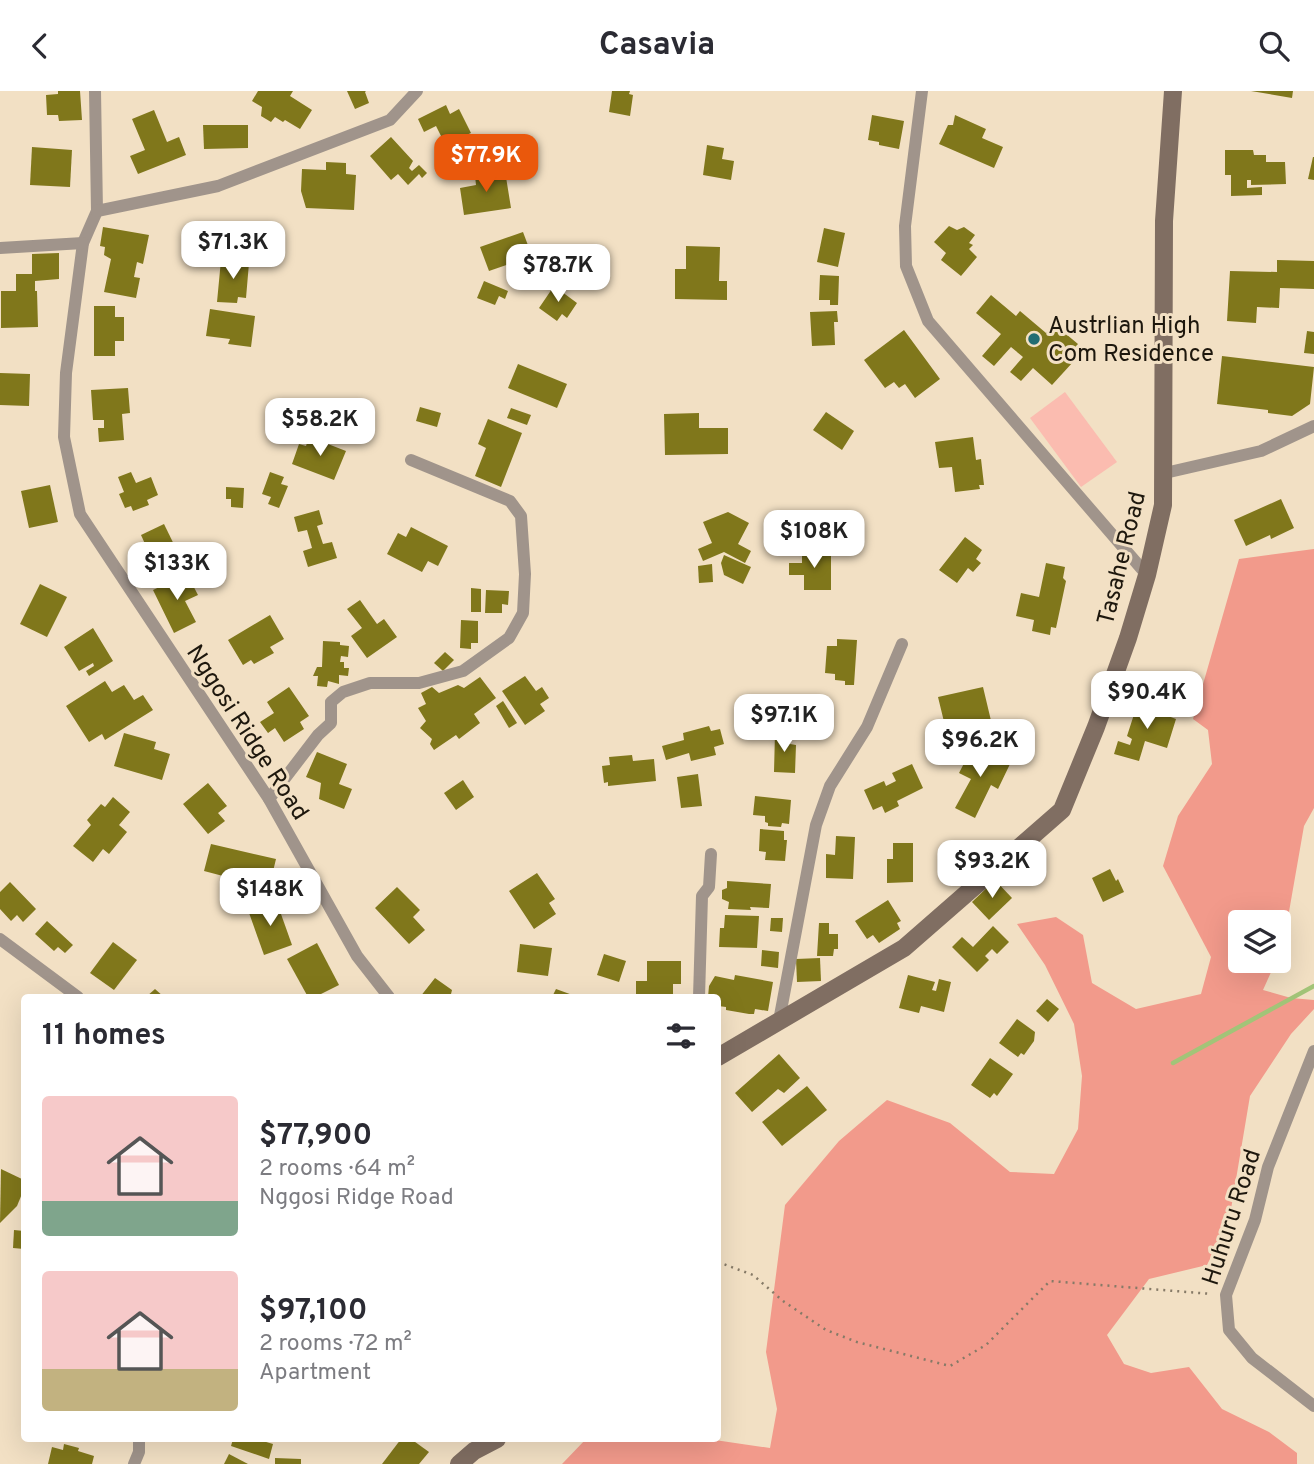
<!DOCTYPE html>
<html lang="en">
<head>
<meta charset="utf-8">
<style>
  body { margin:0; font-family:Overpass,sans-serif; background:#f7f7f7; color:#2b2b33; height:100vh; display:flex; flex-direction:column; font-size:26px; white-space:nowrap }
  * { box-sizing:border-box; margin:0 }
  p { font-size:23px; color:#7c7c81 }
  .icon { flex:none; width:38px; height:38px; fill:none; stroke:currentColor; stroke-width:2; stroke-linecap:round; stroke-linejoin:round }
  .map { position:relative; flex:1; overflow:hidden }
  .side { position:absolute; left:21px; top:903px; width:700px; height:448px; display:flex; flex-direction:column; background:#fff; border-radius:7px; box-shadow:0 7px 28px #0002 }
  .side>* { flex:none }
  .fabs { position:absolute; left:1228px; top:819px; display:grid; gap:14px }
  .fabs a { display:grid; place-items:center; width:63px; height:63px; border-radius:7px; background:#fff; box-shadow:0 7px 28px #0002; font-size:35px }
  .price { position:absolute; translate:-50% -60px; padding:0 16px; border-radius:14px; background:#fff; color:#222; font-size:23px; line-height:46px; filter:drop-shadow(0 2px 4px #0008) }
  .price::after { content:''; position:absolute; left:50%; top:42px; width:21px; height:16px; margin-left:-10px; background:inherit; clip-path:polygon(0 0,100% 0,50% 100%) }
  .price.active { background:#ea580c; color:#fff }
  ul { padding:0; list-style:none }
  li { display:flex; align-items:center; gap:21px; height:175px; padding:0 21px }
  li span { display:grid; place-items:center; flex:none; width:196px; height:140px; border-radius:7px; color:#555 }
  li>.icon { margin-inline-start:auto }
  span .icon { width:84px; height:84px; fill:#fffc; stroke-width:1 }
  li b { font-size:30px }
  h2 { display:flex; justify-content:space-between; align-items:center; height:84px; padding:0 21px; font-size:30px }
  header { display:flex; justify-content:space-between; align-items:center; height:91px; padding:0 21px; background:#fff; font-size:32px; font-weight:700 }
  .map>svg:first-child { display:block }
  .green { fill:#fbbcb0 }
  .forest { fill:#f29a8b }
  .lines { fill:none; stroke-linecap:round; stroke-linejoin:round }
  .stream { stroke:#a2c478; stroke-width:4.5 }
  .building { fill:#80771b }
  .path { stroke:#867a67; stroke-width:2.5; stroke-dasharray:2 5; stroke-linecap:butt }
  .street { stroke:#a0948b; stroke-width:12 }
  .secondary { stroke:#806e62; stroke-width:18 }
  .poi-dot { fill:#226d73; stroke:#f2e0c4; stroke-width:2.5 }
  .labels { text-anchor:middle; stroke-width:6; stroke-linejoin:round; paint-order:stroke }
  .poi-label { font-size:24px; fill:#1d170d; stroke:#f2e0c4; text-anchor:start }
  .street-label { font-size:24px; fill:#1d170d; stroke:#f2e0c4 }
</style>
</head>
<body>
<header><svg class="icon" aria-label="back" viewBox="0 0 24 24"><path d="M15 5l-7 7 7 7"/></svg>Casavia<svg class="icon" aria-label="search" viewBox="0 0 24 24"><circle cx="10" cy="10" r="6"/><path d="M15 15l6 6"/></svg></header>
<div class="map">
<svg width="1314" height="1373" viewBox="0 0 1314 1373">
  <rect width="100%" height="100%" fill="#f2e0c4"/>
  <polygon class="green" points="1065,301 1117,371 1081,396 1030,327"/>
  <polygon class="forest" points="1314,458 1314,717 1304,735 1283,855 1279,863 1279,831 1241,831 1241,870 1276,870 1263,899 1291,907 1314,909 1314,918 1291,943 1250,1005 1229,1130 1207,1174 1149,1188 1107,1244 1124,1273 1151,1282 1189,1276 1222,1318 1269,1341 1297,1362 1297,1373 562,1373 586,1348 708,1348 770,1357 777,1318 766,1261 785,1114 839,1050 887,1009 950,1032 1010,1081 1054,1083 1078,1038 1082,985 1074,933 1045,874 1017,833 1056,826 1083,844 1092,892 1136,918 1201,903 1211,866 1163,775 1178,725 1212,673 1208,639 1193,628 1239,468"/>
  <g class="lines">
    <polyline class="stream" points="1173,972 1314,895"/>
  </g>
  <g class="building">
    <polygon points="58,0 80,0 82,29 59,30 58,24 47,24 46,4 58,3"/>
    <polygon points="258,0 293,0 290,5 312,19 300,38 285,29 283,31 275,26 271,31 261,25 262,16 252,10"/>
    <polygon points="347,0 366,0 365,1 369,12 355,18"/>
    <polygon points="612,0 630,0 629,3 633,4 630,25 609,21"/>
    <polygon points="1251,0 1293,0 1292,7"/>
    <polygon points="446,14 450,23 459,18 471,42 464,45 471,60 446,72 441,63 447,57 436,35 424,41 418,28"/>
    <polygon points="154,19 167,51 179,46 186,64 138,83 130,65 145,59 132,28"/>
    <polygon points="872,24 904,30 899,58 879,54 879,51 868,49"/>
    <polygon points="955,24 986,38 982,47 1003,56 994,77 939,53 948,34 953,34"/>
    <polygon points="203,34 248,34 248,57 204,58"/>
    <polygon points="391,46 413,70 409,77 412,80 419,74 427,82 422,87 419,83 408,94 398,83 391,89 370,65"/>
    <polygon points="707,54 724,57 722,68 734,70 731,89 703,84"/>
    <polygon points="32,56 72,59 70,96 30,94"/>
    <polygon points="1225,59 1253,59 1254,64 1266,64 1266,71 1285,71 1286,93 1251,94 1251,89 1247,89 1247,97 1262,96 1262,104 1231,105 1231,84 1225,84"/>
    <polygon points="1313,66 1314,66 1314,89 1308,88"/>
    <polygon points="326,71 346,72 346,83 356,84 354,119 306,117 301,100 302,78 326,79"/>
    <polygon points="505,80 511,117 464,124 460,97 476,94 475,85"/>
    <polygon points="949,135 957,139 964,136 975,144 969,152 973,154 969,158 977,166 961,185 941,169 946,162 934,151"/>
    <polygon points="103,136 149,144 143,173 137,171 134,186 140,187 136,207 104,201 111,168 104,164 105,156 100,155"/>
    <polygon points="824,137 845,142 838,176 817,171"/>
    <polygon points="523,141 532,165 489,180 480,156"/>
    <polygon points="686,155 720,156 719,190 727,190 727,209 675,208 675,178 686,178"/>
    <polygon points="59,162 59,188 35,190 35,200 37,200 38,236 1,237 1,200 16,200 16,183 32,183 32,163"/>
    <polygon points="221,169 249,172 246,207 238,206 237,212 217,211"/>
    <polygon points="1277,169 1314,170 1314,198 1280,197 1279,217 1257,216 1256,232 1227,230 1230,180 1277,181"/>
    <polygon points="820,184 839,185 838,214 830,214 830,209 819,209"/>
    <polygon points="484,190 508,200 505,208 499,205 495,214 477,207"/>
    <polygon points="554,195 577,212 567,227 562,223 557,230 539,217"/>
    <polygon points="991,204 1016,225 1020,220 1046,242 1054,233 1078,253 1067,265 1073,271 1052,294 1033,277 1021,290 1010,281 1023,266 1011,256 994,275 982,265 1001,243 976,222"/>
    <polygon points="94,215 115,215 115,226 124,226 124,250 115,250 115,265 94,265"/>
    <polygon points="210,218 255,225 251,256 228,253 230,248 206,245"/>
    <polygon points="837,220 838,231 834,231 835,254 812,255 810,221"/>
    <polygon points="904,239 940,288 915,307 905,293 899,297 894,291 885,297 864,269"/>
    <polygon points="1307,240 1314,241 1314,263 1304,262"/>
    <polygon points="1222,265 1314,276 1310,313 1292,325 1268,322 1268,319 1217,313"/>
    <polygon points="518,273 567,293 557,317 508,297"/>
    <polygon points="0,282 30,283 29,315 0,314"/>
    <polygon points="128,297 130,322 122,323 124,349 99,351 98,337 104,337 104,329 93,329 91,299"/>
    <polygon points="420,316 441,322 437,336 416,330"/>
    <polygon points="511,317 531,324 527,334 507,327"/>
    <polygon points="826,321 854,340 842,359 813,339"/>
    <polygon points="699,322 699,337 728,337 728,363 665,364 664,323"/>
    <polygon points="488,328 522,342 501,396 475,385 486,357 478,353"/>
    <polygon points="973,346 976,369 981,368 984,394 979,394 980,398 955,401 952,376 939,377 935,351"/>
    <polygon points="315,348 346,360 334,389 292,373 299,353 306,355 308,349 313,351"/>
    <polygon points="131,381 136,392 151,386 158,404 147,409 149,414 133,420 131,415 125,417 119,403 124,401 118,386"/>
    <polygon points="270,381 284,386 281,393 288,395 279,417 268,413 271,406 262,403"/>
    <polygon points="50,394 58,431 29,437 21,400"/>
    <polygon points="226,396 244,397 243,417 231,416 231,408 226,408"/>
    <polygon points="1281,408 1294,437 1271,448 1270,444 1246,455 1234,429"/>
    <polygon points="319,419 323,433 317,435 323,453 332,451 337,467 308,476 303,460 312,457 307,439 298,441 294,426"/>
    <polygon points="728,421 749,432 738,453 751,460 745,472 724,461 703,470 698,458 712,452 703,431"/>
    <polygon points="164,433 183,472 159,484 141,444"/>
    <polygon points="411,436 448,455 438,475 428,470 422,481 387,463 398,442 406,446"/>
    <polygon points="965,446 982,459 976,468 981,472 973,481 968,477 957,492 939,479"/>
    <polygon points="802,461 831,461 831,499 804,499 804,484 789,484 789,472 802,472"/>
    <polygon points="724,464 751,476 743,493 724,484 721,472"/>
    <polygon points="1046,472 1065,476 1063,487 1066,490 1056,537 1051,536 1050,544 1032,540 1034,529 1016,525 1021,502 1039,506"/>
    <polygon points="712,473 713,491 699,492 698,475"/>
    <polygon points="187,483 198,504 185,510 196,531 174,542 153,499"/>
    <polygon points="40,493 67,506 47,546 20,533"/>
    <polygon points="471,497 481,498 481,521 471,521"/>
    <polygon points="486,499 509,500 508,514 502,513 502,522 485,522"/>
    <polygon points="360,509 377,533 384,528 397,546 367,567 351,545 362,537 347,518"/>
    <polygon points="270,524 284,548 270,556 274,562 254,573 251,569 243,574 228,549"/>
    <polygon points="461,529 478,530 478,552 471,552 471,558 460,557"/>
    <polygon points="93,537 113,570 89,585 86,580 94,575 93,572 79,580 64,556"/>
    <polygon points="837,548 857,549 854,594 845,594 845,590 835,589 835,583 825,582 827,555 837,555"/>
    <polygon points="323,550 340,551 340,554 349,555 348,566 341,565 340,571 344,571 344,577 349,577 348,585 339,584 339,593 328,590 327,596 317,595 318,585 313,585 317,576 322,576"/>
    <polygon points="445,561 454,569 443,580 434,572"/>
    <polygon points="525,585 536,600 542,596 549,607 540,613 545,620 525,634 502,600"/>
    <polygon points="480,586 496,607 474,623 480,632 459,648 456,644 434,659 430,653 432,648 420,637 426,630 418,617 426,613 421,602 432,596 439,602 458,594 464,597"/>
    <polygon points="105,590 112,601 124,594 134,609 143,604 153,619 105,649 102,643 89,651 66,615"/>
    <polygon points="289,596 309,625 300,631 304,638 284,651 275,637 268,642 260,631 274,622 267,611"/>
    <polygon points="983,596 993,638 959,646 957,637 946,639 938,606"/>
    <polygon points="503,610 517,632 509,637 496,615"/>
    <polygon points="1138,611 1169,620 1168,625 1176,628 1167,657 1145,650 1139,670 1114,663 1118,650 1130,654 1132,648 1127,645"/>
    <polygon points="709,635 711,640 720,638 724,653 714,656 716,664 691,670 689,662 666,669 662,655 684,649 683,642"/>
    <polygon points="124,642 156,651 154,658 170,663 162,689 114,675"/>
    <polygon points="775,642 791,643 790,653 796,654 795,682 774,681"/>
    <polygon points="973,655 1010,673 998,698 991,694 975,727 955,717 971,688 959,682"/>
    <polygon points="317,661 347,673 339,693 352,698 344,718 319,708 321,692 306,686"/>
    <polygon points="632,664 633,670 654,668 656,690 608,695 608,691 604,692 602,675 610,674 609,666"/>
    <polygon points="912,673 923,697 897,710 899,715 885,722 882,715 873,719 864,699 884,690 886,695 896,690 892,682"/>
    <polygon points="698,683 702,715 681,717 677,686"/>
    <polygon points="463,689 474,706 456,719 444,702"/>
    <polygon points="208,692 227,715 218,722 225,730 208,743 183,713"/>
    <polygon points="755,705 791,709 789,733 782,732 781,736 768,735 768,732 765,731 765,725 753,724"/>
    <polygon points="113,706 130,721 119,734 127,741 109,763 103,758 93,771 73,755 91,734 87,729 101,713 105,716"/>
    <polygon points="760,738 784,740 784,749 787,749 785,770 765,769 766,761 759,760"/>
    <polygon points="836,745 855,746 853,788 826,787 826,763 835,764"/>
    <polygon points="893,752 913,752 913,791 887,792 887,768 893,768"/>
    <polygon points="211,753 276,768 269,797 260,795 258,801 221,792 223,785 204,780"/>
    <polygon points="1110,778 1116,790 1118,788 1124,801 1103,811 1092,787"/>
    <polygon points="537,782 555,808 549,812 556,823 534,838 509,800"/>
    <polygon points="995,789 1012,807 989,829 972,811"/>
    <polygon points="727,790 771,793 769,817 750,816 751,819 728,818 729,811 722,808 722,799 727,797"/>
    <polygon points="10,791 36,818 23,831 17,824 11,830 0,818 0,801"/>
    <polygon points="397,796 420,819 413,826 425,839 409,853 375,817"/>
    <polygon points="276,809 292,854 264,864 248,819"/>
    <polygon points="888,809 901,830 897,832 900,838 879,852 873,844 867,848 855,830"/>
    <polygon points="725,824 759,825 757,857 719,856 720,837 724,837"/>
    <polygon points="771,827 783,827 782,841 770,840"/>
    <polygon points="47,830 73,854 65,862 58,856 54,860 35,843"/>
    <polygon points="819,832 829,832 829,843 838,843 838,858 834,858 833,865 817,865"/>
    <polygon points="993,835 1009,851 997,863 992,858 985,865 989,869 977,881 952,856 962,846 973,856"/>
    <polygon points="113,851 137,869 114,899 90,882"/>
    <polygon points="317,852 339,894 315,906 308,906 287,868"/>
    <polygon points="520,853 552,857 548,885 517,881"/>
    <polygon points="762,859 779,861 778,877 761,875"/>
    <polygon points="604,863 626,870 619,891 597,884"/>
    <polygon points="820,867 821,890 797,891 796,868"/>
    <polygon points="647,870 681,870 681,893 673,893 673,906 636,906 636,890 647,890"/>
    <polygon points="735,884 773,891 768,920 755,918 754,923 749,923 726,919 726,916 718,915 718,906 708,906 709,895 715,885 734,889"/>
    <polygon points="908,884 935,891 932,899 936,900 939,888 951,891 944,921 921,915 919,922 899,917"/>
    <polygon points="435,887 452,899 451,903 455,906 420,906"/>
    <polygon points="155,898 164,906 146,906"/>
    <polygon points="556,898 578,906 552,906"/>
    <polygon points="1047,908 1059,918 1048,931 1036,920"/>
    <polygon points="1017,928 1035,941 1034,950 1024,964 1021,962 1018,966 999,952"/>
    <polygon points="779,963 800,987 784,1002 778,998 752,1021 735,1002"/>
    <polygon points="990,967 1013,983 997,1005 994,1002 990,1007 971,994"/>
    <polygon points="807,995 827,1019 782,1055 762,1031"/>
    <polygon points="1,1078 24,1089 24,1098 17,1115 0,1132"/>
    <polygon points="14,1139 24,1140 24,1158 13,1157"/>
    <polygon points="233,1348 256,1348 273,1353 269,1368 231,1355"/>
    <polygon points="401,1348 411,1348 429,1361 419,1373 382,1373"/>
    <polygon points="64,1353 79,1357 78,1360 94,1365 92,1373 48,1373 52,1356 63,1359"/>
    <polygon points="229,1363 248,1373 224,1373"/>
    <polygon points="275,1367 301,1368 301,1373 275,1373"/>
  </g>
  <g class="lines">
    <polyline class="path" points="718,1171 753,1184 783,1210 826,1239 857,1251 950,1275 986,1254 1050,1190 1212,1203"/>
    <g class="street">
      <polyline points="95,0 97,120 83,152 66,282 64,346 80,423 269,708 357,865 389,906"/>
      <polyline points="922,0 905,135 906,175 928,230 1147,484"/>
      <polyline points="97,120 218,95 390,29 417,0"/>
      <polyline points="0,157 83,152"/>
      <polyline points="1165,382 1261,360 1314,335"/>
      <polyline points="269,708 318,644 331,632 331,611 343,601 370,592 419,592 463,580 509,547 523,522 525,483 521,425 510,410 411,369"/>
      <polyline points="0,848 78,906"/>
      <polyline points="699,906 702,805 709,796 711,763"/>
      <polyline points="779,930 816,734 830,695 867,636 902,553"/>
      <polyline points="1314,960 1268,1076 1255,1129 1226,1204 1229,1239 1252,1267 1314,1315"/>
      <polyline points="134,1373 139,1361 139,1348"/>
    </g>
    <g class="secondary">
      <polyline points="718,966 904,857 1062,719 1096,636 1128,547 1147,484 1163,414 1164,130 1173,0"/>
      <polyline points="459,1373 474,1360 497,1348"/>
    </g>
  </g>
  <circle class="poi-dot" cx="1034" cy="248" r="7"/>
  <g class="labels">
    <g class="poi-label">
      <text x="1048" y="242">Austrlian High<tspan x="1048" dy="28">Com Residence</tspan></text>
    </g>
    <g class="street-label">
      <text transform="translate(1121 467) rotate(-76)" y="8">Tasahe Road</text>
      <text transform="translate(248 641) rotate(57)" y="8">Nggosi Ridge Road</text>
      <text transform="translate(1231 1126) rotate(-72)" y="8">Huhuru Road</text>
    </g>
  </g>
</svg>
<div class="fabs">
<a><svg class="icon" aria-label="layers" viewBox="0 0 24 24"><path d="M12 4l9 5-9 5-9-5zM3 14l9 5 9-5"/></svg></a>
</div>
<b class="price active" style="left:486px;top:103px">$77.9K</b>
<b class="price" style="left:233px;top:190px">$71.3K</b>
<b class="price" style="left:558px;top:213px">$78.7K</b>
<b class="price" style="left:320px;top:367px">$58.2K</b>
<b class="price" style="left:814px;top:479px">$108K</b>
<b class="price" style="left:177px;top:511px">$133K</b>
<b class="price" style="left:1147px;top:640px">$90.4K</b>
<b class="price" style="left:784px;top:663px">$97.1K</b>
<b class="price" style="left:980px;top:688px">$96.2K</b>
<b class="price" style="left:992px;top:809px">$93.2K</b>
<b class="price" style="left:270px;top:837px">$148K</b>
<section class="side">
<h2>11 homes<svg class="icon" aria-label="filters" viewBox="0 0 24 24"><path d="M4 7h16M4 17h16"/><circle cx="9" cy="7" r="2"/><circle cx="15" cy="17" r="2"/></svg></h2>
<ul>
<li><span style="background:linear-gradient(#f6c9c9 75%,#7fa58c 0)"><svg class="icon" aria-label="home" viewBox="0 0 24 24"><path d="M3 11l9-7 9 7M6 9v11h12V9"/></svg></span><div><b>$77,900</b><p>2 rooms · 64 m²</p><p>Nggosi Ridge Road</p></div></li>
<li><span style="background:linear-gradient(#f6c9c9 70%,#c2b280 0)"><svg class="icon" aria-label="home" viewBox="0 0 24 24"><path d="M3 11l9-7 9 7M6 9v11h12V9"/></svg></span><div><b>$97,100</b><p>2 rooms · 72 m²</p><p>Apartment</p></div></li>
</ul>
</section>
</div>
</body>
</html>
